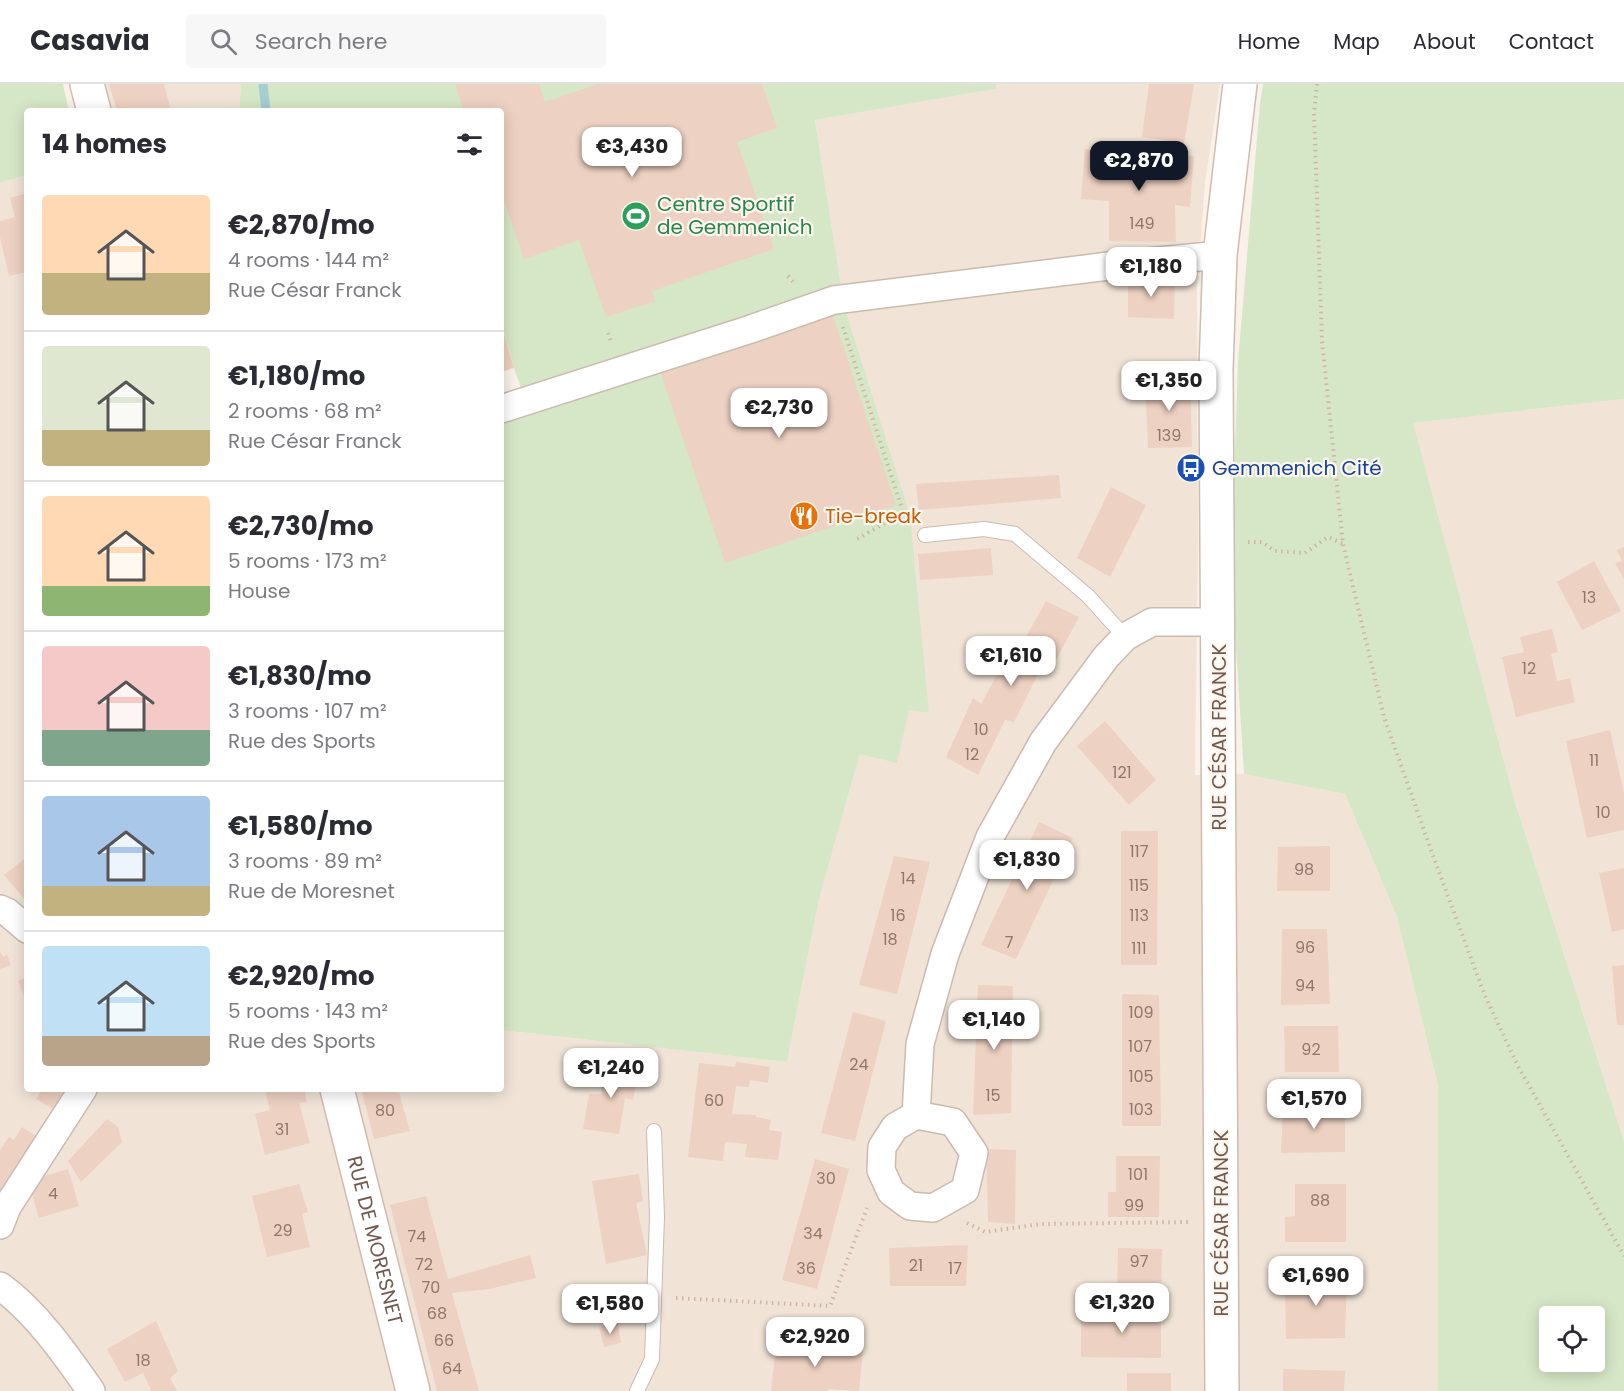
<!DOCTYPE html>
<html lang="en">
<head>
<meta charset="utf-8">
<style>
  body { margin:0; font-family:Poppins,sans-serif; background:#f7f7f7; color:#2b2b33; height:100vh; display:flex; flex-direction:column; font-size:22px; white-space:nowrap }
  * { box-sizing:border-box; margin:0 }
  p { font-size:20px; color:#7c7c81 }
  .icon { flex:none; width:33px; height:33px; fill:none; stroke:currentColor; stroke-width:2; stroke-linecap:round; stroke-linejoin:round }
  .map { position:relative; flex:1; overflow:hidden }
  .drawer { position:absolute; left:24px; top:24px; width:480px; height:984px; display:flex; flex-direction:column; background:#fff; border-radius:6px; box-shadow:0 3px 15px #0003 }
  .drawer>* { flex:none }
  .tools { position:absolute; left:1539px; top:1222px; display:grid; gap:12px }
  .tools a { display:grid; place-items:center; width:66px; height:66px; border-radius:6px; background:#fff; box-shadow:0 3px 15px #0003; font-size:30px }
  .price { position:absolute; translate:-50% -51px; padding:0 14px; border-radius:12px; background:#fff; color:#222; font-size:20px; line-height:39px; filter:drop-shadow(0 2px 3px #0008) }
  .price::after { content:''; position:absolute; left:50%; top:36px; width:18px; height:14px; margin-left:-9px; background:inherit; clip-path:polygon(0 0,100% 0,50% 100%) }
  .price.active { background:#111827; color:#fff }
  ul { padding:0; list-style:none }
  li { display:flex; align-items:center; gap:18px; height:150px; padding:0 18px }
  li+li { border-top:2px solid #e1e1e2 }
  li span { display:grid; place-items:center; flex:none; width:168px; height:120px; border-radius:6px; color:#555 }
  li>.icon { margin-inline-start:auto }
  span .icon { width:72px; height:72px; fill:#fffc; stroke-width:1 }
  li b { font-size:26px }
  h2 { display:flex; justify-content:space-between; align-items:center; height:72px; padding:0 18px; font-size:26px }
  header { display:flex; align-items:center; gap:36px; box-sizing:border-box; height:84px; padding:0 30px; background:#fff; border-bottom:2px solid #e1e1e2 }
  header strong { font-size:28px }
  nav { display:flex; gap:33px; margin-inline-start:auto; font-size:21px }
  .search { width:420px; height:54px; background:#f7f7f7; display:flex; align-items:center; gap:15px; box-sizing:border-box; padding:0 21px; border-radius:6px; color:#7c7c81; font-size:22px }
  .map>svg:first-child { display:block }
  .residential { fill:#f1e4d7 }
  .green { fill:#d6e7c7; fill-rule:evenodd }
  .lines { fill:none; stroke-linecap:round; stroke-linejoin:round }
  .stream { stroke:#a5ced3; stroke-width:9 }
  .building { fill:#edd1c2 }
  .lane-casing { stroke:#cbbaaf; stroke-width:16 }
  .street-casing { stroke:#cbbaaf; stroke-width:30 }
  .secondary-casing { stroke:#d0bcaf; stroke-width:36 }
  .path { stroke:#d2b4a5; stroke-width:4; stroke-dasharray:1.5 4.5; stroke-linecap:butt }
  .lane { stroke:#fff; stroke-width:14 }
  .street { stroke:#fff; stroke-width:27 }
  .secondary { stroke:#fff; stroke-width:33 }
  .labels { text-anchor:middle; stroke-width:4.5; stroke-linejoin:round; paint-order:stroke }
  .number-label { font-size:16px; fill:#91776b }
  .leisure-label { font-size:20px; fill:#27864d; stroke:#fdf6ee; text-anchor:start }
  .transit-label { font-size:20px; fill:#164399; stroke:#fdf6ee; text-anchor:start }
  .food-label { font-size:20px; fill:#c56008; stroke:#fdf6ee; text-anchor:start }
  .street-label { font-size:20px; fill:#72594e; stroke:#fdf6ee }
</style>
</head>
<body>
<header>
<strong>Casavia</strong>
<div class="search"><svg class="icon" aria-label="search" viewBox="0 0 24 24"><circle cx="10" cy="10" r="6"/><path d="M15 15l6 6"/></svg>Search here</div>
<nav><a>Home</a><a>Map</a><a>About</a><a>Contact</a></nav>
</header>
<div class="map">
<svg width="1624" height="1307" viewBox="0 0 1624 1307">
  <rect width="100%" height="100%" fill="#faf2e8"/>
  <g class="residential">
    <polygon points="105,0 241,0 239,27 111,27"/>
    <polygon points="996,0 1220,0 1205,99 1197,205 1198,467 1195,691 1244,690 1345,710 1397,833 1438,1002 1550,1233 1550,1278 1594,1278 1624,1307 0,1307 0,99 27,91 27,1005 501,1005 501,946 787,978 819,815 860,670 909,626 929,629 844,222 815,36 996,5"/>
    <polygon points="1624,315 1624,1057 1514,715 1412,339"/>
  </g>
  <g class="green">
    <polygon points="0,0 63,0 69,27 27,27 27,91 0,99"/>
    <polygon points="241,0 996,0 996,5 815,36 841,202 814,208 804,219 523,310 514,284 501,237 501,27 239,27"/>
    <path d="M1263 0H1624V315L1413 339 1514 715 1624 1057V1307H1438V1002L1397 833 1345 710 1244 690 1231 484 1238 278 1260 19ZM1550 1233H1594V1278H1550Z"/>
    <polygon points="844,222 910,431 929,629 909,626 897,679 860,670 819,815 787,978 501,946 501,340 651,291"/>
  </g>
  <g class="lines">
    <polyline class="stream" points="263,0 266,27"/>
  </g>
  <g class="building">
    <polygon points="109,0 164,0 171,27 117,27"/>
    <polygon points="455,0 539,0 545,18 598,0 762,0 777,44 737,58 774,165 652,207 655,217 606,233 579,156 524,175 501,108 501,27 464,27"/>
    <polygon points="1149,0 1194,0 1184,59 1142,53"/>
    <polygon points="1085,65 1194,72 1190,123 1175,121 1176,158 1109,157 1109,117 1081,115"/>
    <polygon points="27,109 27,188 9,192 0,153 0,137 15,133 10,114"/>
    <polygon points="1128,193 1175,194 1174,235 1128,233"/>
    <polygon points="833,232 896,421 725,479 661,290"/>
    <polygon points="501,239 514,284 501,288"/>
    <polygon points="1148,291 1190,292 1192,363 1148,364 1146,316"/>
    <polygon points="1059,391 1061,414 919,426 916,400"/>
    <polygon points="1111,403 1146,421 1110,493 1077,474"/>
    <polygon points="1624,463 1624,495 1615,479 1622,477 1617,466"/>
    <polygon points="991,464 993,491 920,496 918,470"/>
    <polygon points="1594,477 1621,527 1582,546 1557,498"/>
    <polygon points="1046,517 1079,533 1049,589 1041,584 1014,638 1005,636 978,691 946,673 973,614 981,620 1010,567 1017,569"/>
    <polygon points="1552,545 1558,568 1551,570 1557,597 1570,594 1575,618 1516,633 1502,573 1524,568 1520,553"/>
    <polygon points="1105,637 1156,696 1129,721 1077,662"/>
    <polygon points="1610,646 1624,709 1624,746 1587,754 1566,657"/>
    <polygon points="1039,738 1073,754 1016,875 981,861"/>
    <polygon points="1121,747 1158,747 1157,881 1121,881"/>
    <polygon points="1330,762 1330,807 1277,807 1278,763"/>
    <polygon points="894,772 930,778 897,910 859,901"/>
    <polygon points="27,773 27,818 4,791"/>
    <polygon points="1624,784 1624,845 1612,848 1599,789"/>
    <polygon points="1282,845 1327,845 1330,920 1281,921"/>
    <polygon points="0,867 3,873 7,871 11,881 0,885"/>
    <polygon points="1624,881 1624,941 1617,941 1612,882"/>
    <polygon points="27,893 27,920 18,897"/>
    <polygon points="978,901 1013,902 1011,1029 973,1031"/>
    <polygon points="1122,910 1159,911 1161,1042 1122,1042"/>
    <polygon points="853,928 886,937 855,1057 821,1049"/>
    <polygon points="1284,942 1338,942 1339,988 1285,988"/>
    <polygon points="607,977 639,983 633,1016 625,1014 619,1050 583,1045 589,1010 601,1010"/>
    <polygon points="736,978 770,983 768,999 750,996 749,1003 736,1002 732,1030 756,1031 756,1033 771,1036 769,1046 782,1048 778,1076 745,1073 747,1060 725,1058 723,1077 688,1073 699,979 735,983"/>
    <polygon points="42,1005 65,1005 53,1025 36,1015"/>
    <polygon points="265,1005 304,1005 307,1018 299,1019 310,1059 265,1071 255,1030 270,1026"/>
    <polygon points="361,1005 398,1005 410,1047 374,1055"/>
    <polygon points="1345,1023 1345,1068 1281,1069 1283,1024"/>
    <polygon points="107,1035 118,1043 122,1058 81,1098 68,1077"/>
    <polygon points="22,1043 40,1054 0,1116 0,1066 9,1053 14,1056"/>
    <polygon points="986,1065 1016,1066 1015,1140 988,1138"/>
    <polygon points="1116,1072 1160,1072 1159,1133 1108,1133 1108,1108 1116,1108"/>
    <polygon points="815,1075 849,1085 817,1205 782,1196"/>
    <polygon points="68,1085 79,1122 39,1134 28,1097"/>
    <polygon points="639,1090 643,1117 636,1119 647,1171 606,1180 592,1097"/>
    <polygon points="299,1100 308,1128 302,1130 310,1163 267,1173 252,1112"/>
    <polygon points="1295,1100 1346,1100 1346,1158 1285,1158 1285,1133 1295,1132"/>
    <polygon points="426,1112 448,1195 530,1171 536,1194 489,1205 452,1209 479,1307 437,1307 390,1121"/>
    <polygon points="968,1161 966,1202 890,1202 889,1164"/>
    <polygon points="1118,1164 1162,1165 1161,1214 1117,1215"/>
    <polygon points="1347,1192 1345,1254 1286,1255 1285,1194"/>
    <polygon points="619,1206 623,1231 597,1236 594,1210"/>
    <polygon points="1111,1226 1161,1226 1161,1274 1081,1273 1081,1230 1111,1230"/>
    <polygon points="156,1237 178,1287 170,1294 177,1307 149,1307 151,1306 143,1289 125,1298 107,1265"/>
    <polygon points="618,1238 621,1259 604,1263 599,1243"/>
    <polygon points="777,1255 863,1267 859,1307 828,1305 828,1307 771,1307"/>
    <polygon points="1283,1285 1345,1287 1344,1307 1283,1307"/>
    <rect x="1127" y="1289" width="44" height="18"/>
  </g>
  <g class="lines">
    <g class="lane-casing">
      <g id="lane">
        <polyline points="925,451 984,445 1015,450 1088,512 1125,553"/>
        <polyline points="637,1307 652,1275 657,1133 654,1047"/>
      </g>
    </g>
    <g class="street-casing">
      <g id="street">
        <polyline points="501,325 748,246 834,216 1117,181 1220,171"/>
        <polyline points="0,825 7,828 27,845"/>
        <polyline points="916,1031 920,960 945,870 990,753 1043,658 1106,573 1125,553 1152,538 1218,538"/>
        <polygon points="916,1031 953,1038 974,1069 965,1106 933,1124 910,1122 891,1108 881,1086 882,1063 895,1043"/>
        <polyline points="0,1141 7,1123 83,1005"/>
        <path d="M0 1202C36 1228 66 1271 91 1307"/>
      </g>
    </g>
    <g class="secondary-casing">
      <g id="secondary">
        <polyline points="87,0 94,27"/>
        <path id="s1" d="M337 1005 413 1307"/>
        <polyline points="1222,1307 1216,284 1220,171 1240,0"/>
      </g>
    </g>
    <g class="path">
      <polyline points="1317,0 1314,28 1322,257 1343,460 1384,633 1432,769 1485,912 1518,982 1624,1172"/>
      <polyline points="788,192 795,200"/>
      <polyline points="843,243 903,428 854,457"/>
      <polyline points="608,249 612,260"/>
      <polyline points="1248,458 1262,458 1275,467 1305,469 1328,453 1343,460"/>
      <polyline points="967,1139 985,1148 1041,1140 1188,1138"/>
      <polyline points="676,1214 830,1222 867,1124"/>
    </g>
    <use href="#lane" class="lane"/>
    <use href="#street" class="street"/>
    <use href="#secondary" class="secondary"/>
  </g>
  <defs>
    <g id="stadium-disc" transform="scale(1.5)"><circle r="9.5" fill="#2e9e5b" stroke="#fdf6ee"/><path d="M0-5a6.5 5 0 1 0 0 10a6.5 5 0 1 0 0-10ZM-3.5-1.8h7v3.6h-7Z" fill="#fff"/></g>
    <g id="bus-disc" transform="scale(1.5)"><circle r="9.5" fill="#1a4fb4" stroke="#fdf6ee"/><path d="M-5-6H5V4H4V6H2V4H-2V6H-4V4H-5ZM-3.5-4V0h7V-4ZM-3.5 1.2v1.5H-2V1.2ZM2 1.2v1.5H3.5V1.2Z" fill="#fff"/></g>
    <g id="restaurant-disc" transform="scale(1.5)"><circle r="9.5" fill="#e8710a" stroke="#fdf6ee"/><path d="M-5-6h1v4h1v-4h1v4h1v-4h1v5L-1.5 .5V6h-2V.5L-5-1ZM5-6V6H3V1.5H1.5Q1.5-4 5-6Z" fill="#fff"/></g>
  </defs>
  <g fill-rule="evenodd">
    <use href="#stadium-disc" x="636" y="132"/>
    <use href="#bus-disc" x="1191" y="384"/>
    <use href="#restaurant-disc" x="804" y="432"/>
  </g>
  <g class="labels">
    <g class="number-label">
      <text x="1142" y="145">149</text>
      <text x="1169" y="357">139</text>
      <text x="1589" y="519">13</text>
      <text x="1529" y="590">12</text>
      <text x="981" y="651">10</text>
      <text x="972" y="676">12</text>
      <text x="1594" y="682">11</text>
      <text x="1122" y="694">121</text>
      <text x="1603" y="734">10</text>
      <text x="1139" y="773">117</text>
      <text x="1304" y="791">98</text>
      <text x="908" y="800">14</text>
      <text x="1139" y="807">115</text>
      <text x="898" y="837">16</text>
      <text x="1139" y="837">113</text>
      <text x="890" y="861">18</text>
      <text x="1009" y="864">7</text>
      <text x="1305" y="869">96</text>
      <text x="1139" y="870">111</text>
      <text x="1305" y="907">94</text>
      <text x="1141" y="934">109</text>
      <text x="1140" y="968">107</text>
      <text x="1311" y="971">92</text>
      <text x="859" y="986">24</text>
      <text x="1141" y="998">105</text>
      <text x="993" y="1017">15</text>
      <text x="714" y="1022">60</text>
      <text x="1141" y="1031">103</text>
      <text x="385" y="1032">80</text>
      <text x="282" y="1051">31</text>
      <text x="1138" y="1096">101</text>
      <text x="826" y="1100">30</text>
      <text x="53" y="1115">4</text>
      <text x="1320" y="1122">88</text>
      <text x="1134" y="1127">99</text>
      <text x="283" y="1152">29</text>
      <text x="813" y="1155">34</text>
      <text x="417" y="1158">74</text>
      <text x="1139" y="1183">97</text>
      <text x="424" y="1186">72</text>
      <text x="916" y="1187">21</text>
      <text x="806" y="1190">36</text>
      <text x="955" y="1190">17</text>
      <text x="431" y="1209">70</text>
      <text x="437" y="1235">68</text>
      <text x="444" y="1262">66</text>
      <text x="143" y="1282">18</text>
      <text x="452" y="1290">64</text>
    </g>
    <g class="leisure-label">
      <text x="657" y="127">Centre Sportif<tspan x="657" dy="23">de Gemmenich</tspan></text>
    </g>
    <g class="transit-label">
      <text x="1212" y="391">Gemmenich Cité</text>
    </g>
    <g class="food-label">
      <text x="825" y="439">Tie-break</text>
    </g>
    <g class="street-label">
      <text transform="translate(1219 653) rotate(-90)" y="7">RUE CÉSAR FRANCK</text>
      <text transform="translate(1221 1139) rotate(-90)" y="7">RUE CÉSAR FRANCK</text>
      <text dy="7" stroke="none"><textPath href="#s1" startOffset="156">RUE DE MORESNET</textPath></text>
    </g>
  </g>
</svg>
<div class="tools">
<a><svg class="icon" aria-label="locate" viewBox="0 0 24 24"><circle cx="12" cy="12" r="6"/><path d="M12 2v4M12 18v4M2 12h4M18 12h4"/></svg></a>
</div>
<b class="price" style="left:632px;top:94px">€3,430</b>
<b class="price active" style="left:1139px;top:108px">€2,870</b>
<b class="price" style="left:1151px;top:214px">€1,180</b>
<b class="price" style="left:1169px;top:328px">€1,350</b>
<b class="price" style="left:779px;top:355px">€2,730</b>
<b class="price" style="left:1011px;top:603px">€1,610</b>
<b class="price" style="left:1027px;top:807px">€1,830</b>
<b class="price" style="left:994px;top:967px">€1,140</b>
<b class="price" style="left:611px;top:1015px">€1,240</b>
<b class="price" style="left:1314px;top:1046px">€1,570</b>
<b class="price" style="left:1316px;top:1223px">€1,690</b>
<b class="price" style="left:1122px;top:1250px">€1,320</b>
<b class="price" style="left:610px;top:1251px">€1,580</b>
<b class="price" style="left:815px;top:1284px">€2,920</b>
<section class="drawer">
<h2>14 homes<svg class="icon" aria-label="filters" viewBox="0 0 24 24"><path d="M4 7h16M4 17h16"/><circle cx="9" cy="7" r="2"/><circle cx="15" cy="17" r="2"/></svg></h2>
<ul>
<li><span style="background:linear-gradient(#ffd9b3 65%,#c2b280 0)"><svg class="icon" aria-label="home" viewBox="0 0 24 24"><path d="M3 11l9-7 9 7M6 9v11h12V9"/></svg></span><div><b>€2,870/mo</b><p>4 rooms · 144 m²</p><p>Rue César Franck</p></div></li>
<li><span style="background:linear-gradient(#dfe7d0 70%,#c2b280 0)"><svg class="icon" aria-label="home" viewBox="0 0 24 24"><path d="M3 11l9-7 9 7M6 9v11h12V9"/></svg></span><div><b>€1,180/mo</b><p>2 rooms · 68 m²</p><p>Rue César Franck</p></div></li>
<li><span style="background:linear-gradient(#ffd9b3 75%,#8fb573 0)"><svg class="icon" aria-label="home" viewBox="0 0 24 24"><path d="M3 11l9-7 9 7M6 9v11h12V9"/></svg></span><div><b>€2,730/mo</b><p>5 rooms · 173 m²</p><p>House</p></div></li>
<li><span style="background:linear-gradient(#f6c9c9 70%,#7fa58c 0)"><svg class="icon" aria-label="home" viewBox="0 0 24 24"><path d="M3 11l9-7 9 7M6 9v11h12V9"/></svg></span><div><b>€1,830/mo</b><p>3 rooms · 107 m²</p><p>Rue des Sports</p></div></li>
<li><span style="background:linear-gradient(#a9c7e8 75%,#c2b280 0)"><svg class="icon" aria-label="home" viewBox="0 0 24 24"><path d="M3 11l9-7 9 7M6 9v11h12V9"/></svg></span><div><b>€1,580/mo</b><p>3 rooms · 89 m²</p><p>Rue de Moresnet</p></div></li>
<li><span style="background:linear-gradient(#bfe0f5 75%,#b9a48a 0)"><svg class="icon" aria-label="home" viewBox="0 0 24 24"><path d="M3 11l9-7 9 7M6 9v11h12V9"/></svg></span><div><b>€2,920/mo</b><p>5 rooms · 143 m²</p><p>Rue des Sports</p></div></li>
</ul>
</section>
</div>
</body>
</html>
